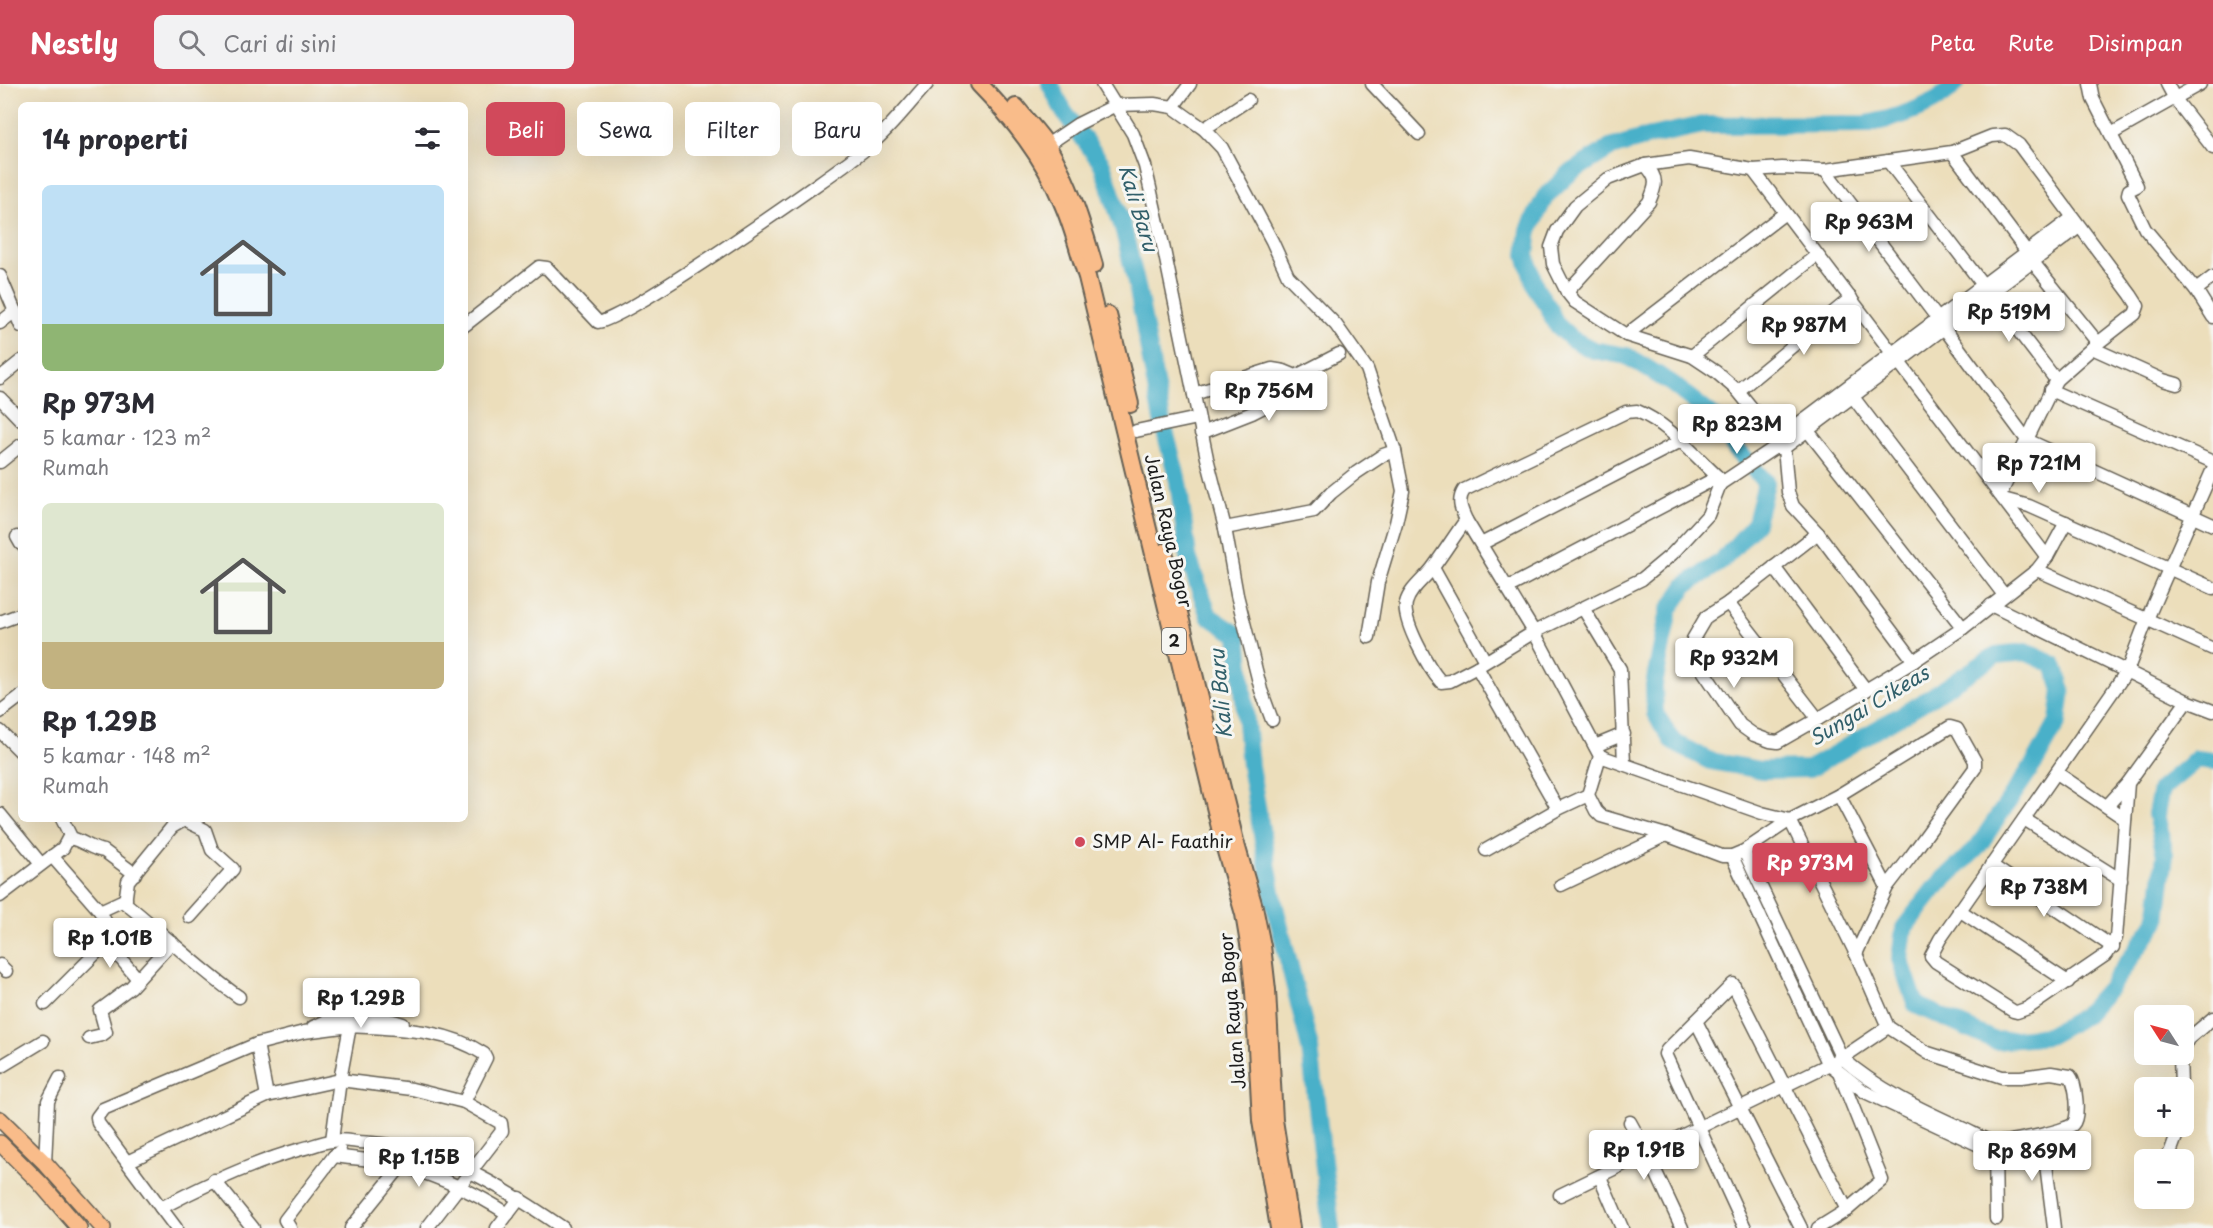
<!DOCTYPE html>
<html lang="id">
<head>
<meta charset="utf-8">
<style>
  body { margin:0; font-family:"Playpen Sans",sans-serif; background:#f2f2f3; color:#2b2b33; height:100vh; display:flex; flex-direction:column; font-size:22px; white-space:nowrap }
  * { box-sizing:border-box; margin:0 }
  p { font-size:20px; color:#7c7c81 }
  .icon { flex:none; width:33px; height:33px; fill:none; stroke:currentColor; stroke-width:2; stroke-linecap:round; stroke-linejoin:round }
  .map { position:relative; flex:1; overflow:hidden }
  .panel { position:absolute; left:18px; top:18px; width:450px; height:720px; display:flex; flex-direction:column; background:#fff; border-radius:9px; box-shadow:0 6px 24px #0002 }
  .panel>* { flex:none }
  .hud { position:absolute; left:486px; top:18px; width:570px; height:54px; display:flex; gap:12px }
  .needle { width:39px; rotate:306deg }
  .buttons { position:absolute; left:2134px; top:921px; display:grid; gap:12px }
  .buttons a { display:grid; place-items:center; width:60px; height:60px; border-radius:9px; background:#fff; box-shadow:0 6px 24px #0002; font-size:30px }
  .price { position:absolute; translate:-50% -51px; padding:0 14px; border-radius:6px; background:#fff; color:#222; font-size:20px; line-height:39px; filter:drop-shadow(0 2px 3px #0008) }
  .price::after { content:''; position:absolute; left:50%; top:36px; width:18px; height:14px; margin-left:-9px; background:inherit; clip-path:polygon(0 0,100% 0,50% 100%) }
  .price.on { background:#d1495b; color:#fff }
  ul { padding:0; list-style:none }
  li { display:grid; align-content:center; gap:12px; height:318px; padding:0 24px }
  li span { display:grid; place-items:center; height:186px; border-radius:9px; color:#555 }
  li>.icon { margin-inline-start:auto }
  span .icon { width:108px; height:108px; fill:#fffc; stroke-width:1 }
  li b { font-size:26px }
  h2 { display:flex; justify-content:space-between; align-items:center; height:72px; padding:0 24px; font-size:26px }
  .tag { padding:0 21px; border-radius:9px; background:#fff; box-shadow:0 6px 24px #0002; font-size:21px; line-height:54px }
  .tag.on { background:#d1495b; color:#fff }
  header { display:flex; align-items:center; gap:36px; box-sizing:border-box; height:84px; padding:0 30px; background:#d1495b; color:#fff }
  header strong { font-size:28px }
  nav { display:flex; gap:33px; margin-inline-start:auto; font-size:21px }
  .search { width:420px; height:54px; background:#f2f2f3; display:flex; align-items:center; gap:15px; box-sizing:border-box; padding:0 21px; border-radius:9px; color:#7c7c81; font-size:22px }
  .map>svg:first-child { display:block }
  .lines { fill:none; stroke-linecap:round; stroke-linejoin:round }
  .river { stroke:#4ab0c9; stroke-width:18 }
  .minor-casing { stroke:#656054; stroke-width:15 }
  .major-casing { stroke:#656054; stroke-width:18 }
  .highway-casing { stroke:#656054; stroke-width:20 }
  .minor { stroke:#fff; stroke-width:12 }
  .major { stroke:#f9bc8a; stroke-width:15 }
  .highway { stroke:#f9bc8a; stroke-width:16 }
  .poi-dot { fill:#d1495b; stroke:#f6f6f2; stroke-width:2 }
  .labels { text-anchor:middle; stroke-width:6; stroke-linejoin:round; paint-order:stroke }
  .shield { fill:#f6f6f2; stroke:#5d5d5c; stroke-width:1.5 }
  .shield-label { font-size:16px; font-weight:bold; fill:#1c1c1c }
  .street-label { font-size:18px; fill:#1c1c1c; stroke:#f6f6f2 }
  .poi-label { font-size:18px; fill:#1c1c1c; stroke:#f6f6f2; text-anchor:start }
  .water-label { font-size:20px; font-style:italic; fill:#315f6a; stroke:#f6f6f2 }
</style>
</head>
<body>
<header>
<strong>Nestly</strong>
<div class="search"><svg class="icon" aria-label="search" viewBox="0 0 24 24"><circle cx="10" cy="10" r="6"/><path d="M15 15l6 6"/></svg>Cari di sini</div>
<nav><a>Peta</a><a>Rute</a><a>Disimpan</a></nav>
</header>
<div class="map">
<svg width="2213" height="1144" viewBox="0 0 2213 1144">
  <rect width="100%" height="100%" fill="#f6f6f2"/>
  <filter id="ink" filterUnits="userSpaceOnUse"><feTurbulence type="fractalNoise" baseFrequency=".0167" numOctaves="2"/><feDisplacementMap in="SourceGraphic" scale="12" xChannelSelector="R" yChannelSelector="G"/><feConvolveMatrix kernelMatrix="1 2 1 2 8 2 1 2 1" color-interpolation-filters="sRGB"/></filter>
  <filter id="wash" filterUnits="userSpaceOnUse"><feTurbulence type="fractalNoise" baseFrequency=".008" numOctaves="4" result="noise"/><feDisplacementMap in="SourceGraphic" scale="24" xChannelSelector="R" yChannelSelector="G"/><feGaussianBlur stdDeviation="1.35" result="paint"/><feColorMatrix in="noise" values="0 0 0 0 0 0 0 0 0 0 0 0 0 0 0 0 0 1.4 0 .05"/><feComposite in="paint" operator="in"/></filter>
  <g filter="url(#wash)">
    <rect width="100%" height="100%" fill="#ecdebb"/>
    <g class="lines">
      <g class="river">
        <polyline points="1050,0 1064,28 1102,80 1124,147 1138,207 1162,336 1178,397 1188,473 1209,532 1238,551 1250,682 1274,819 1310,964 1331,1144"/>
        <path d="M1956 0C1936 22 1894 35 1866 40L1703 41 1651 52 1610 64 1570 89 1545 113 1529 146 1526 171 1536 205 1549 224 1555 239 1572 255 1593 266 1627 272 1671 299 1715 334 1736 365 1766 399 1756 439 1722 477 1686 501 1669 526 1654 601 1655 629 1673 658 1710 677 1761 686 1809 685 1920 620 1996 571 2026 568 2054 581 2062 606 2058 637 2037 675 1977 764 1934 805 1904 844 1900 875 1916 921 1995 957 2048 952 2084 932 2110 903 2157 837 2165 771 2156 730 2161 705 2197 675 2213 677"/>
      </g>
    </g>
  </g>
  <g filter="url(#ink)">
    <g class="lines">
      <g class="minor-casing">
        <g id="minor">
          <polyline points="1102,0 1133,50 1145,82 1163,161 1207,374 1225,444 1237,511 1261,606 1272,636"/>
          <polyline points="1372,0 1419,50"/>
          <polyline points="2090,0 2093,15 2137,102 2129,106 2128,110 2145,145 2196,206 2213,233"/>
          <polyline points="2167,0 2175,15 2213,64"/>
          <polyline points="1173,23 1190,0"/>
          <polyline points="1204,45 1248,16"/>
          <polyline points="2111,50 2200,0"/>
          <polyline points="1047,61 1078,40 1116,21 1154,20 1173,23 1187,33 1204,45 1222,64 1272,157 1288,192 1336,241 1367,285 1395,367 1403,407 1396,439 1378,498 1369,553"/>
          <polyline points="1952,68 2027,168"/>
          <polyline points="1888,77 2056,296 2000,411"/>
          <polyline points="1753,86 2047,473"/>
          <polyline points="1825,86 1938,235"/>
          <polyline points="2072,134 1778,355 1774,364 1784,364 2079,143"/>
          <polyline points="2032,177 2098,259"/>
          <polyline points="0,192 21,242"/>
          <polyline points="2196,206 2213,193"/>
          <path d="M1567 208 1649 118C1656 102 1659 94 1645 81"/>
          <polyline points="0,239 15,227"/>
          <path d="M465 241 539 183 547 184 598 238C617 242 840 86 868 63 890 45 908 21 927 0"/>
          <polyline points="1944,244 2027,356 2213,441"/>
          <polyline points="1626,251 1785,129"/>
          <polyline points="2092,264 2163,296 2177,300"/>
          <polyline points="1692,272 1817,171"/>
          <polyline points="0,294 21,277"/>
          <polyline points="2050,306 2213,378"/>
          <polyline points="1738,307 1851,214"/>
          <polyline points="1194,310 1272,285 1284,287 1296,292 1339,270"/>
          <polyline points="1853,313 2004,511"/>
          <polyline points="0,314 21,336"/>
          <path d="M1637 327C1669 340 1693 370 1718 393L1720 400 1708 431 1672 470 1642 495 1534 548 1477 583 1450 597 1441 598C1429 585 1402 537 1406 519 1410 504 1426 494 1434 482 1445 467 1455 451 1466 436 1461 425 1457 417 1464 406L1626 328Z"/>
          <polyline points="1136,347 1198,334"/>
          <polyline points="1808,347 1963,544"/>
          <polyline points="1201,349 1252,329 1295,307 1296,292"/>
          <polyline points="0,378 21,361"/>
          <polyline points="1720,400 1774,364"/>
          <polyline points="2003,415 2029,422 2213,504"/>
          <path d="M1466 436 1534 548 1600 672 1588 711 1596 727 1601 732 1666 751 1722 772H1732L1744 767 1790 736 1839 711 1950 643 1957 645 1975 677V684L1911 772 1887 803 1856 870 1888 943 1928 969 2002 993H2021L2051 989 2070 992C2076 999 2080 1033 2073 1040 2067 1047 2003 1060 1994 1058 1984 1056 1973 1049 1964 1045 1922 1026 1877 1005 1842 974L1744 767"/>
          <polyline points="1225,444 1314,427 1331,409 1356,389 1383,371 1395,367"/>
          <polyline points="1818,449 1728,519 1706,533 1693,555 1693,572 1740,641 1754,651 1770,657 1778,658 1818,635 1914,577 1963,544 2037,486 2047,473 2066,438"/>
          <polyline points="17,453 21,460"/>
          <polyline points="1481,460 1681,357"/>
          <polyline points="1774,483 1866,606"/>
          <polyline points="1433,484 1485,577"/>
          <polyline points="2037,486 2213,565"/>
          <polyline points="1507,504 1718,393"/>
          <polyline points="1728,519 1818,635"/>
          <polyline points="1991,521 2187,617 2213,627"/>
          <polyline points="1583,524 1620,585 1624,680"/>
          <polyline points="0,538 21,530"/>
          <polyline points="1914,577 1818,449 1793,422 1788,408 1784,364 1738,307 1716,288 1692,272 1626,251 1575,218 1567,208 1553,180 1551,163 1557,147 1575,122 1608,95 1645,81 1689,75 1753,86 1782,84 1825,86 1952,68 1992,52 2005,51 2019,61 2131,211 2138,222 2135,230 2098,259 2056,296"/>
          <polyline points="1477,583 1558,725"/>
          <polyline points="2187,617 2128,699 2116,854 2107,870 2028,924 2017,928 2013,927 1936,878 1931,872 1940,855 2127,587 2147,535 2213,385"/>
          <polyline points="0,628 21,612"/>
          <polyline points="0,647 21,668"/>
          <polyline points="1595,662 1624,650"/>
          <polyline points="1600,672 1762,729 1790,736 1856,870"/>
          <polyline points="2057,689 2125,735"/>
          <polyline points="1839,711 1887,803"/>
          <polyline points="2107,722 2128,699"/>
          <polyline points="0,730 41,780"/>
          <polyline points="2024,735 2121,796"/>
          <path d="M70 754C82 756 92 766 104 767L135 790"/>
          <polyline points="1486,766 1558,725 1588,711"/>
          <polyline points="1732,772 1828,979 1865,1008 1996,1069 2044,1064"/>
          <polyline points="1991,781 2113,863"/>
          <polyline points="1561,801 1666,751"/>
          <polyline points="0,812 63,764 70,751 62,735"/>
          <polyline points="1959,826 2068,898"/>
          <polyline points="100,827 126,815"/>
          <path d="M190 833 233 785 212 766 205 746 184 736 172 743 128 797 125 819C164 850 199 885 239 913"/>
          <polyline points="106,857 137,894"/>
          <polyline points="0,881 6,887"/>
          <polyline points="45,920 104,861 109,845 100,827 52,772"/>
          <polyline points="1696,937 1801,1144"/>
          <path d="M313 943C347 926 368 929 403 940"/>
          <polyline points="89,954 102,951 106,948 100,926 131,903 172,858"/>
          <polyline points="257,960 267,1012"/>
          <polyline points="2184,962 2188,955 2213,934"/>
          <polyline points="2180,970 2181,1004"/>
          <polyline points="0,983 43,957"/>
          <polyline points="1630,1038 1647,1069 1682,1144"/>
          <polyline points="332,1056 340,996 412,1005 464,1018 501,1039 502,1047 427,1144"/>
          <polyline points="2045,1057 2044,1064 2054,1144"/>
          <polyline points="1995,1061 1996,1135"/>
          <path d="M334 1072C356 1075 381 1076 403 1082 440 1093 476 1109 508 1130"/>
          <polyline points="2164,1076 2170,1069 2180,1042"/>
          <path d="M127 1078 267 1012 340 996 350 942C395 945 445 944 484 970L486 974 464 1018"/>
          <polyline points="45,1079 48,1017 60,994"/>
          <polyline points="1600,1093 1622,1144"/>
          <polyline points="214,1096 253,1144"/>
          <polyline points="2144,1101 2145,1100"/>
          <polyline points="1560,1111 1842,974 1888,943"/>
          <polyline points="161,1124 98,1039 97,1033 103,1025 257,960 304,948 350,942"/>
          <path d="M176 1144 161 1124C206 1100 251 1079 301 1065 311 1063 321 1058 332 1057 340 1055 350 1057 359 1058 436 1061 502 1102 563 1144"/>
          <polyline points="290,1144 285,1136 334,1072 340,1067"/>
          <polyline points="351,1144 414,1066"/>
          <polyline points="497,1144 520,1114"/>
          <polyline points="1745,1144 1665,970 1667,966 1733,900 1847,1126"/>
          <polyline points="1818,1144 1847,1126 1882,1096 1839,988"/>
        </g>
      </g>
      <g class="major-casing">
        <g id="major">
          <polyline points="0,1035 45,1079 103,1144"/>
          <polyline points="0,1059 40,1099 79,1144"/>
        </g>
      </g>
      <g class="highway-casing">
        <g id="highway">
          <path d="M979 0C1013 35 1043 72 1062 118 1073 142 1079 169 1087 193L1225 764 1244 830 1250 866 1254 908 1261 1037 1279 1144"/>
          <path d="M1016 23C1026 36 1039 49 1048 63 1070 100 1082 140 1094 181"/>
          <polyline points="1108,231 1130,320"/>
          <polyline points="1164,468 1235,757 1254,823 1262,862 1267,906 1274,1036 1291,1144"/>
        </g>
      </g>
      <use href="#minor" class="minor"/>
      <use href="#major" class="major"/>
      <use href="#highway" class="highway"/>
    </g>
  </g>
  <circle class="poi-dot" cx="1080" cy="758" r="6"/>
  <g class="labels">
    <rect class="shield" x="1162" y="544" width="24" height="26" rx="4.5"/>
    <g class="shield-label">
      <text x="1174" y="563">2</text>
    </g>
    <g class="street-label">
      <text transform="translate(1168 447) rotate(77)" y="6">Jalan Raya Bogor</text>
      <text transform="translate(1233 927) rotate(-95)" y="6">Jalan Raya Bogor</text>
    </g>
    <g class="poi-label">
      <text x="1092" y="764">SMP Al- Faathir</text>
    </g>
    <g class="water-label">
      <text transform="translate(1138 124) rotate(73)" y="7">Kali Baru</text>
      <text transform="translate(1221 610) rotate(-95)" y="7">Kali Baru</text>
      <text transform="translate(1869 622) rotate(-31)" y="7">Sungai Cikeas</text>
    </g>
  </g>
</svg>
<div class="buttons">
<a><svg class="needle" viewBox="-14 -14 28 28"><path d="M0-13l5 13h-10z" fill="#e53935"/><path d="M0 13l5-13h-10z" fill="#7c7c81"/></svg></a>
<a>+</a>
<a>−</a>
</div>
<b class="price" style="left:1869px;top:169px">Rp 963M</b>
<b class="price" style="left:2009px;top:259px">Rp 519M</b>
<b class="price" style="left:1804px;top:272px">Rp 987M</b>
<b class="price" style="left:1269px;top:338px">Rp 756M</b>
<b class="price" style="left:1737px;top:371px">Rp 823M</b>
<b class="price" style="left:2039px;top:410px">Rp 721M</b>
<b class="price" style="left:1734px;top:605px">Rp 932M</b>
<b class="price on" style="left:1810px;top:810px">Rp 973M</b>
<b class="price" style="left:2044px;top:834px">Rp 738M</b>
<b class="price" style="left:110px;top:885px">Rp 1.01B</b>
<b class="price" style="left:361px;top:945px">Rp 1.29B</b>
<b class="price" style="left:1644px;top:1097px">Rp 1.91B</b>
<b class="price" style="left:2032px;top:1098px">Rp 869M</b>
<b class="price" style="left:419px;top:1104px">Rp 1.15B</b>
<div class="hud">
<a class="tag on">Beli</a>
<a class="tag">Sewa</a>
<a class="tag">Filter</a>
<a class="tag">Baru</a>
</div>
<section class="panel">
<h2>14 properti<svg class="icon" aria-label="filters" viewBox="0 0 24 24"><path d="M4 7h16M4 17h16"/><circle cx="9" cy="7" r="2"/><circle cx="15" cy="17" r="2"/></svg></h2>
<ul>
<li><span style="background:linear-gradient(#bfe0f5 75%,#8fb573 0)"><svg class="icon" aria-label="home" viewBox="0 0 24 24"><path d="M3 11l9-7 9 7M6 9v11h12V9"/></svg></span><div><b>Rp 973M</b><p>5 kamar · 123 m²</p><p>Rumah</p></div></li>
<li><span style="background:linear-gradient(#dfe7d0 75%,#c2b280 0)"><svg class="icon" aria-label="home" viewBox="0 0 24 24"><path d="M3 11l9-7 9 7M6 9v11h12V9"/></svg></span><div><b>Rp 1.29B</b><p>5 kamar · 148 m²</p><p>Rumah</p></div></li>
</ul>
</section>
</div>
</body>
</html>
